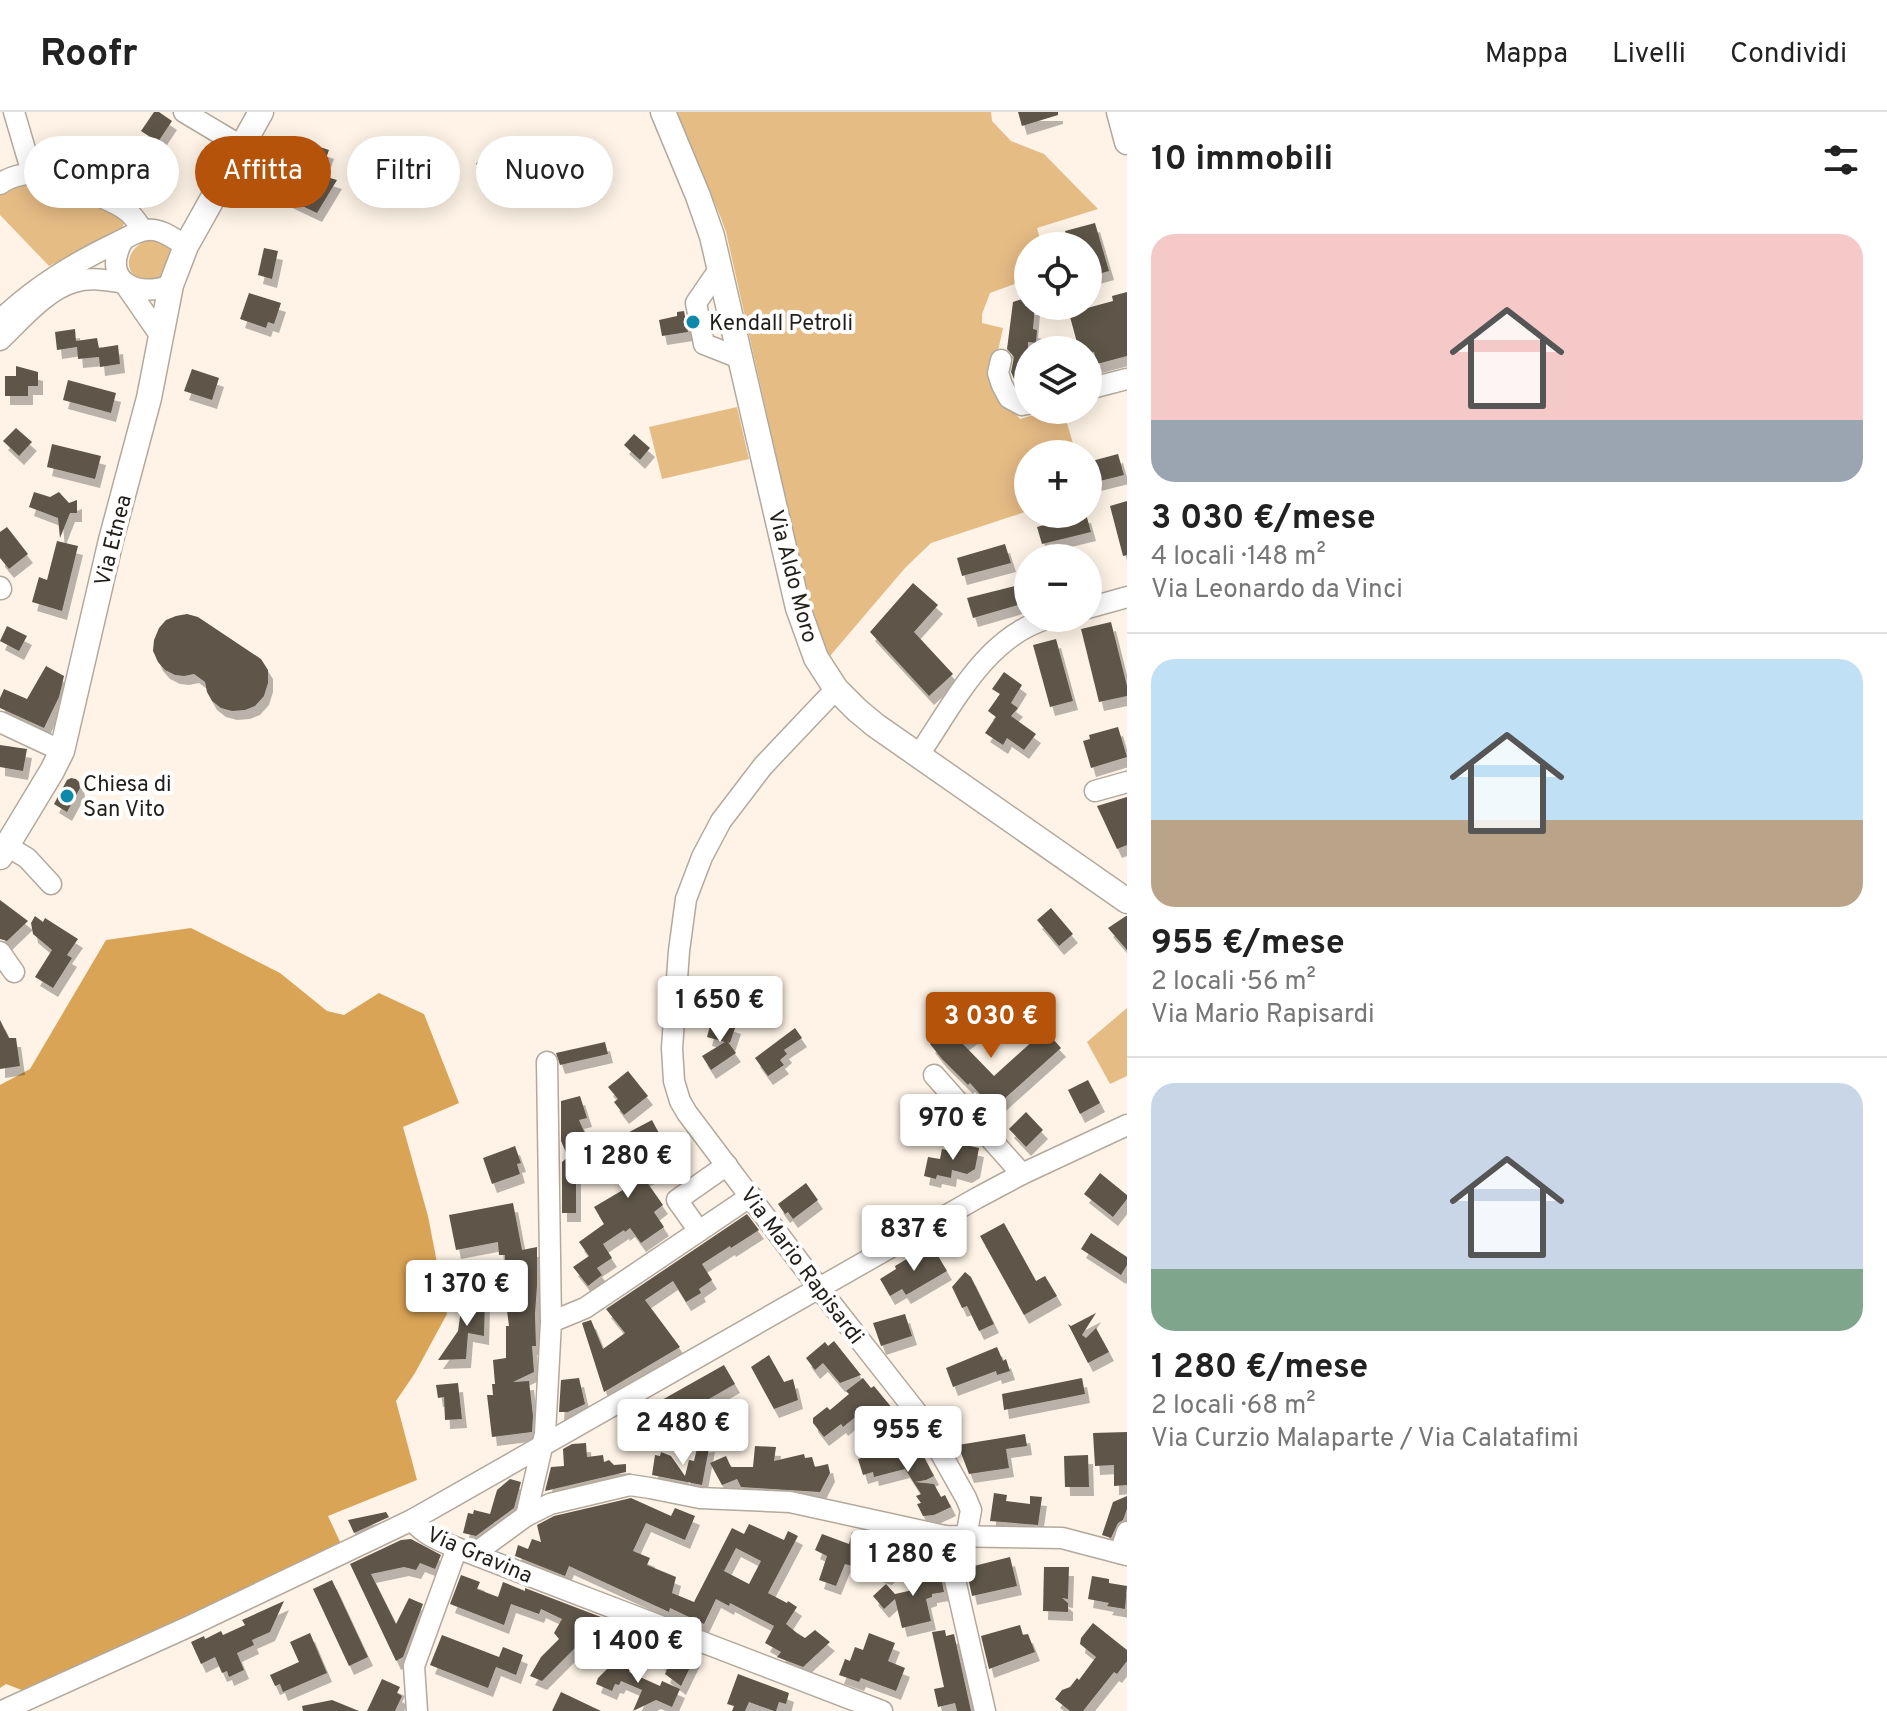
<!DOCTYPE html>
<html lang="it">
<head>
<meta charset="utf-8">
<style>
  body { margin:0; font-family:Overpass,sans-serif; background:#f6f6f6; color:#222; height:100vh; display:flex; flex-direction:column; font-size:30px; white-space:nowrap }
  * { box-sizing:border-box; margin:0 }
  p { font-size:26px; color:#767676 }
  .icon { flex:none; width:44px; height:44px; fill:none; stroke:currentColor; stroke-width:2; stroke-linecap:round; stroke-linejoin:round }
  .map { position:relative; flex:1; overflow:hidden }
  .sheet { display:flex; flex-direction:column; background:#fff; width:760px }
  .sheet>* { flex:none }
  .guide { position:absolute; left:24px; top:24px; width:760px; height:72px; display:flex; gap:16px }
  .fabs { position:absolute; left:1014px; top:120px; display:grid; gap:16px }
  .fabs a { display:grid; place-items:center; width:88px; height:88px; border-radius:50%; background:#fff; box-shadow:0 4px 20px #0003; font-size:40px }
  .price { position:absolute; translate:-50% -68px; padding:0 18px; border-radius:8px; background:#fff; color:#222; font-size:26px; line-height:52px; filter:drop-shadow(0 2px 4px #0008) }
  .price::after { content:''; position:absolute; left:50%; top:48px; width:24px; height:18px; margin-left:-12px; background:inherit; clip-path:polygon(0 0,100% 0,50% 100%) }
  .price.current { background:#b45309; color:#fff }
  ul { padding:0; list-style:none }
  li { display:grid; align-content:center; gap:16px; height:424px; padding:0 24px }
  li+li { border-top:2px solid #e0e0e0 }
  li span { display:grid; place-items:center; height:248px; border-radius:24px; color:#555 }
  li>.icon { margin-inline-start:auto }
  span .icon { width:144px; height:144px; fill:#fffc; stroke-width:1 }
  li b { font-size:34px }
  h2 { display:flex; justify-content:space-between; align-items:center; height:96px; padding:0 24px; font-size:34px }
  .chip { padding:0 28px; border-radius:36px; background:#fff; box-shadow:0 4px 20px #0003; font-size:28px; line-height:72px }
  .chip.current { background:#b45309; color:#fff }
  header { display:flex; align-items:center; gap:48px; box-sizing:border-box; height:112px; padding:0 40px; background:#fff; border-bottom:2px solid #e0e0e0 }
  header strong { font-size:38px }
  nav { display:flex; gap:44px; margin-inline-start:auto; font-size:28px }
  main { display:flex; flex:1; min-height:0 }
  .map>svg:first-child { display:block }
  .green { fill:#e6bc85 }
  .forest { fill:#daa457 }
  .building { fill:#5e564a; fill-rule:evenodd; filter:url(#shadow) }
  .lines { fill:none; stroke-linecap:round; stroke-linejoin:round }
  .minor-casing { stroke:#b2a99c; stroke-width:23 }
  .major-casing { stroke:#b2a99c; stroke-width:27 }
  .minor { stroke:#fff; stroke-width:20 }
  .major { stroke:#fff; stroke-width:24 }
  .poi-dot { fill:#0e89ac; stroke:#fff; stroke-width:3 }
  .labels { text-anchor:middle; stroke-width:8; stroke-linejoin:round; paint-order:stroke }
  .poi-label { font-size:22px; fill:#221f1a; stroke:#fff; text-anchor:start }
  .street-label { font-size:22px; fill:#221f1a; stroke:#fff }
</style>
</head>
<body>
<header>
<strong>Roofr</strong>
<nav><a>Mappa</a><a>Livelli</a><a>Condividi</a></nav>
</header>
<main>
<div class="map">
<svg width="1127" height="1599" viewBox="0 0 1127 1599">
  <defs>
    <filter id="shadow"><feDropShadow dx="5" dy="9" stdDeviation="0" flood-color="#0004"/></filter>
  </defs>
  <rect width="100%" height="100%" fill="#fef3e6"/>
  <g class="green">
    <polygon points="676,0 991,0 992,9 1011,29 1044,42 1098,97 1037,116 1042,134 1028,134 1028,167 990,181 982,202 982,211 1003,216 993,262 998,282 1020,307 1050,298 1063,298 1075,338 1066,342 1028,342 1028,399 931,431 905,456 830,544 825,536 811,499 726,120 721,106"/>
    <polygon points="43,68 121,105 124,111 121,119 49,154 0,103 0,80 14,70"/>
    <path d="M152 127 166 131 172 141 162 168C124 179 116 136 152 127Z"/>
    <polygon points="737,295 749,347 662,367 649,315"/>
    <polygon points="1127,896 1127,964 1110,972 1087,930"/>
  </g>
  <polygon class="forest" points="191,816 280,861 327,899 344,903 379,881 424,902 459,991 403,1015 428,1104 447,1202 415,1261 396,1289 417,1368 328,1404 342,1434 27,1580 6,1572 0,1576 0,973 30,957 106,828"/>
  <g class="building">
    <polygon points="154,0 159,0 172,9 158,30 141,19"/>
    <polygon points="1018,0 1058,0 1058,3 1022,14"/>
    <polygon points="302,29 329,38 320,63 337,68 317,101 264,76 278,47 293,53"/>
    <polygon points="490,35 511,52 497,69 476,52"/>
    <polygon points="137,42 153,47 145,70 130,65"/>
    <polygon points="1095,111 1109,159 1088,165 1088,134 1069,134 1065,119"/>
    <polygon points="264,136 278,139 272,167 258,163"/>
    <polygon points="1127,180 1127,244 1097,252 1094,240 1088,242 1088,238 1079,238 1069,201 1113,189 1112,184"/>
    <polygon points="249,181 281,191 274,212 268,210 266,216 240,207"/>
    <polygon points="1028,185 1025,194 1035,194 1033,217 1037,218 1036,231 1028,230 1028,268 1016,271 1011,260 1014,245 1007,237 1013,190"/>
    <polygon points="684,199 688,220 662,224 659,208 677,204 677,200"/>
    <polygon points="75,217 76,229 97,226 99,236 118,233 120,252 100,255 99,245 78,247 77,235 57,238 55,220"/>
    <polygon points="16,254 38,260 38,274 28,274 28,284 5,284 5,264 16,264"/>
    <polygon points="192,257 219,266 212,288 184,279"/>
    <polygon points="68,268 116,281 111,301 63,288"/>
    <polygon points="16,316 32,330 19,344 3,329"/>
    <polygon points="634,322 650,336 640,348 624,333"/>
    <polygon points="52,332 101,344 95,367 47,355"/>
    <polygon points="1118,342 1124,363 1088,372 1088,350"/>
    <polygon points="34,380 50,385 59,380 69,391 77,388 77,401 70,401 60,426 58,406 29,395"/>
    <polygon points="1127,389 1127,443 1123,444 1110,394"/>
    <polygon points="1082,402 1086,402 1091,420 1042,432 1037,415"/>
    <polygon points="7,415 28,442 9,457 0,446 0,420"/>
    <polygon points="57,429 78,434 62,499 32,490 39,465 47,468"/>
    <polygon points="1005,432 1011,451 962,464 957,446"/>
    <polygon points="913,471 938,493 914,520 953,562 929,584 870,520"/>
    <polygon points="1015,474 1021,492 973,506 967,486"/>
    <polygon points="187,502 198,505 261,547 268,558 268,571 264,584 255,594 245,598 232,599 221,596 212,589 207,580 205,570 194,562 184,564 175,563 165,558 158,550 153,539 154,528 159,516 166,508 176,504"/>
    <polygon points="1111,510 1127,574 1127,584 1099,590 1081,517"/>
    <polygon points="7,514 27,524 19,539 0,529"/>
    <polygon points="1056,527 1073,589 1050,595 1033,533"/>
    <polygon points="46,554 64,564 59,585 44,616 0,596 0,586 4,577 27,587"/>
    <polygon points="1004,560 1022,573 1011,591 1018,596 1011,604 1036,622 1024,638 1007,626 1003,633 985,621 996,605 988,599 1000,582 992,577"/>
    <polygon points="1118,615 1127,645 1091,656 1083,629 1090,627 1089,623"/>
    <polygon points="0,633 27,637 23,659 0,655"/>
    <polygon points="71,666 76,667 79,670 80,676 67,700 54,692 67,668"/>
    <polygon points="1127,685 1127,733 1117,737 1097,694"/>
    <polygon points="0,788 28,809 7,829 0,827"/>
    <polygon points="1051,796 1073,822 1059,834 1037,808"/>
    <polygon points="35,804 43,810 45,806 78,827 67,843 72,846 53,876 35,865 52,838 33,822 31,811"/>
    <polygon points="1126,804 1127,804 1127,838 1108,816"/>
    <polygon points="975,897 987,912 962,931 994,964 1045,918 1061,936 993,997 970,971 968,973 942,947 930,932"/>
    <polygon points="0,908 9,926 16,926 20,954 0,957"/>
    <polygon points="720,908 736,913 730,931 728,930 736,941 711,958 702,944 725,930 707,925 710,914 718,915"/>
    <polygon points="795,916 802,926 784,938 787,942 780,948 784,953 768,964 755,946"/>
    <polygon points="605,930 608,942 560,953 556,941"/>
    <polygon points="628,959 648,984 624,1003 614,990 618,987 608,975"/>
    <polygon points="1088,968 1100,991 1080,1002 1068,978"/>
    <polygon points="580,984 587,1006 579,1008 589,1031 580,1038 587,1049 576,1056 576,1101 562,1101 562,1050 568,1045 561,1029 561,989"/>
    <polygon points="1026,1000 1043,1018 1026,1035 1009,1017"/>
    <polygon points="652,1008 674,1050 644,1066 663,1093 654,1100 664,1115 641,1131 630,1116 625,1120 624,1118 603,1132 612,1146 597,1156 602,1163 588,1174 573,1155 589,1144 579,1130 604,1112 594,1095 638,1069 616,1027"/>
    <polygon points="957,1031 979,1036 975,1057 967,1062 952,1058 951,1066 937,1063 936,1067 924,1064 928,1045 940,1047 942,1037 956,1040"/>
    <polygon points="515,1034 521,1051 517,1052 520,1062 492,1072 483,1046"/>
    <polygon points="1100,1061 1127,1083 1127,1087 1113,1105 1084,1082"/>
    <polygon points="806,1071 818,1088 793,1107 788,1100 785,1102 778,1092"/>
    <polygon points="513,1091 522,1138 537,1135 537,1174 535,1202 536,1234 532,1234 534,1260 513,1270 529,1269 533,1304 532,1320 492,1325 487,1283 493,1283 492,1272 495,1272 493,1248 506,1246 506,1214 509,1214 505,1183 505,1143 499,1143 498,1130 456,1138 449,1103"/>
    <polygon points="747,1102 759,1118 731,1136 730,1134 702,1152 712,1168 699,1177 701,1181 686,1190 673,1169 645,1188 680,1235 604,1280 582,1211 591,1208 603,1237 625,1221 606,1197"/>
    <polygon points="1004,1111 1036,1169 1045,1164 1057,1184 1024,1203 980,1124"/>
    <polygon points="1091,1121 1127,1145 1127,1153 1121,1163 1081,1137"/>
    <polygon points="934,1137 947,1159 906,1183 902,1177 890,1184 880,1167 896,1157 895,1154 917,1141 920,1146"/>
    <polygon points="965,1160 971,1165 994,1212 979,1219 967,1194 962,1196 952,1175"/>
    <polygon points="463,1184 485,1187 484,1224 468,1221 466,1247 438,1248 458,1219"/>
    <polygon points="1096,1201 1082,1223 1086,1226 1096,1216 1109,1240 1088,1251 1068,1212 1071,1214"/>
    <polygon points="905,1202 912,1224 881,1234 873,1211"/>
    <polygon points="834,1229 861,1263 840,1271 823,1251 815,1258 806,1246 825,1230 828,1234"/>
    <polygon points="997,1235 1003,1249 1006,1247 1010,1259 997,1263 996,1259 953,1275 946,1256"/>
    <polygon points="769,1243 784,1270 793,1267 798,1288 774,1297 751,1255"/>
    <polygon points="724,1253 735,1272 639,1327 628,1307"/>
    <polygon points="579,1266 585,1292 568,1300 559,1300 561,1268"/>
    <polygon points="863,1266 871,1276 874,1274 897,1302 887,1310 884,1307 876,1313 864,1298 843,1315 841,1312 824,1325 813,1311 813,1306 827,1295 830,1298 849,1282 846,1279"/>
    <polygon points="1082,1266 1085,1282 1004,1298 1002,1282"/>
    <polygon points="458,1271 462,1307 445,1308 444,1285 438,1286 436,1273"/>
    <polygon points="1127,1320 1127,1373 1114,1374 1114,1353 1095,1354 1093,1321"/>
    <polygon points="1025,1322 1027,1334 1006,1337 1009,1356 969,1362 958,1333"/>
    <polygon points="915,1328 934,1364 926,1368 915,1370 934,1372 941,1385 945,1383 951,1395 934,1403 923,1404 917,1392 921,1391 916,1384 921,1382 905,1357 874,1365 873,1360 863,1363 858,1347 894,1336 896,1338"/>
    <polygon points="586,1331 587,1345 603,1343 604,1350 609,1348 614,1353 626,1352 626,1360 545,1379 551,1355 564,1354 563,1337 572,1332"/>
    <polygon points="710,1331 702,1373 652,1363 655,1343 660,1344 661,1340 671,1344 685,1364 689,1348 694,1349 698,1332"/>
    <polygon points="755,1334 776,1335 774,1349 804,1342 805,1346 812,1345 815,1355 828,1352 830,1361 820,1380 741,1375 737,1367 722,1373 710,1351 726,1344 731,1355 753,1355"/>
    <polygon points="1088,1343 1089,1375 1065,1375 1064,1344"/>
    <polygon points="510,1367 521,1370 514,1396 476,1424 463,1421 468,1401 473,1402 474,1398 490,1402 497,1378"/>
    <polygon points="994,1381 1007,1383 1006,1389 1030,1392 1030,1384 1042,1385 1038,1413 990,1409"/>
    <polygon points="1127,1384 1127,1397 1123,1408 1118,1411 1111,1426 1102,1423 1113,1390"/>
    <path d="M631 1386 671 1404 675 1396 695 1404 685 1428 646 1411 633 1439 650 1446 647 1453 676 1465 672 1481 694 1490 732 1416 744 1422 749 1412 784 1428 788 1419 798 1424 768 1481 787 1491 788 1489 797 1495 786 1512 797 1521 805 1526 815 1518 830 1530 803 1555 777 1545 781 1540 765 1531 774 1514 730 1491 729 1494 716 1487 704 1512 670 1496 669 1500 569 1454 565 1464 515 1444 518 1433 528 1437 532 1427 541 1430 537 1413 554 1404ZM736 1436 761 1449 749 1472 724 1459Z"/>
    <polygon points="386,1400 389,1405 354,1421 348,1408"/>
    <polygon points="852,1420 870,1425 866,1439 887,1446 903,1431 912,1440 887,1464 845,1452 836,1474 819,1468 827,1444 815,1438 822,1422 849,1432"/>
    <polygon points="411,1427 441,1443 435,1457 420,1451 416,1458 404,1455 371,1462 396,1512 409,1486 423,1492 403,1545 396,1549 350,1452 401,1428"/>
    <polygon points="1010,1445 1017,1474 972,1484 966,1456"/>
    <polygon points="1044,1455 1069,1455 1068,1487 1062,1486 1068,1491 1068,1500 1043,1499"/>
    <polygon points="939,1456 944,1480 932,1482 932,1485 926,1487 931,1509 902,1516 895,1487 884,1497 873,1484 886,1472 895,1482 913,1478 910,1464 932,1460 932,1457"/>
    <polygon points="461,1463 480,1470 477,1477 498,1485 503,1470 525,1479 525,1476 635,1518 625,1531 600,1511 542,1569 530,1564 541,1545 559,1527 554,1521 562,1507 541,1497 539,1502 511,1492 504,1513 450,1492"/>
    <polygon points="1092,1464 1109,1467 1109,1471 1127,1474 1125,1497 1107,1494 1109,1491 1088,1487"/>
    <polygon points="332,1468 368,1545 349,1554 313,1477"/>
    <polygon points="284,1489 270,1520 252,1528 254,1533 237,1541 244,1558 229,1565 227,1559 222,1561 215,1545 201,1552 191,1530 204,1524 205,1527 221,1519 223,1523 245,1513 242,1508"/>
    <polygon points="1093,1511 1127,1538 1127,1549 1117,1562 1114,1560 1083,1599 1070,1599 1055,1587 1062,1578 1070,1575 1077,1566 1079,1568 1096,1545 1080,1532 1081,1526"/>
    <polygon points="1020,1513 1023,1523 1028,1522 1035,1540 989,1557 981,1524"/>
    <polygon points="945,1518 946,1524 954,1522 971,1599 957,1599 955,1591 938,1595 934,1577 944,1575 932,1520"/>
    <polygon points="310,1521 327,1561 283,1580 280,1572 275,1574 270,1563 299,1550 290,1530"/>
    <polygon points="869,1521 895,1531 888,1549 905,1556 896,1579 861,1566 859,1570 839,1563 845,1547 850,1549 855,1535 863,1538"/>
    <polygon points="442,1523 499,1545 503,1535 523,1543 516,1563 496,1555 488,1576 430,1553"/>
    <polygon points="667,1533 695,1545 681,1574 665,1562 669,1553 660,1550"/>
    <polygon points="613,1546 631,1555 629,1560 660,1574 662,1569 680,1577 672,1595 656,1588 633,1599 642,1578 621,1569 619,1573 615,1572 612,1579 596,1572 598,1566 610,1554"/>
    <polygon points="738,1562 789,1581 786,1592 779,1590 776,1599 774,1599 749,1590 745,1599 732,1599 734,1594 727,1592"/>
    <polygon points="382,1567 400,1575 397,1581 402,1584 395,1599 367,1599"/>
    <polygon points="561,1580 601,1599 552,1599"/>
    <polygon points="332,1588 359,1599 303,1599 302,1594"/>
  </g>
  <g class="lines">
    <g class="minor-casing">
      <g id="minor">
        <polyline points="14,0 32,61"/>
        <polyline points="184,0 241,34"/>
        <path d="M0 72C9 65 24 61 35 62 51 63 115 89 127 99 134 104 138 112 143 118"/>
        <path d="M123 128C101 168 135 187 171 173"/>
        <polyline points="720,156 696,191 704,232 742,247"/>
        <path d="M0 208C36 174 74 151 118 130 127 126 136 119 147 118 161 116 174 127 186 134"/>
        <path d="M0 228C20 209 47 177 74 170 90 165 107 168 124 171L160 223"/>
        <polyline points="1001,248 998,261 1002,273 1009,286 1022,293 1028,292"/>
        <polyline points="1088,277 1127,267"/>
        <polyline points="0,475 1,477"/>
        <polyline points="1088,496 1127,485"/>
        <polyline points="836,577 763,654 721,709 702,745 686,787 679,839 672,936 674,969 680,989 687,1001 819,1176 921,1306 966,1386 971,1398 966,1425"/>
        <polyline points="0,610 62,639"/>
        <path d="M918 644C953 593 986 523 1050 506"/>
        <polyline points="1095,679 1127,670"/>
        <polyline points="7,734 27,746 51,772"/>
        <polyline points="0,840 14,860"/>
        <polyline points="934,963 1022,1062"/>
        <polyline points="699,1119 677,1088 727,1053"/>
        <polyline points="551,1210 585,1196 751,1084"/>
        <polyline points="526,1404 545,1322 551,1210 547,950"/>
        <path d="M412 1408C424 1423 440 1429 457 1436L882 1599"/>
        <polyline points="945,1424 985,1599"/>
        <polyline points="1120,1441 1127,1420"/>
        <polyline points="474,1442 526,1404 550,1392 630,1373 650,1376 700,1386 790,1390 945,1424 1062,1426 1127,1443"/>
        <polyline points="2,1599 190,1514 412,1408 977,1086 1022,1062 1127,1013"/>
        <polyline points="417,1599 414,1554 457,1436"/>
      </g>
    </g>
    <g class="major-casing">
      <g id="major">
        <polyline points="663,0 698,84 712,124 798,496 816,546 836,577 857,598 875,613 1127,789"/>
        <polyline points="1119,0 1127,30"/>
        <polyline points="0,745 52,659 62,639 111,428 149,286 171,173 186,134 261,0"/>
      </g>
    </g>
    <use href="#minor" class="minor"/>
    <use href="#major" class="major"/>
  </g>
  <g class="poi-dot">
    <circle cx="693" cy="210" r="8"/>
    <circle cx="67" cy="684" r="8"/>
  </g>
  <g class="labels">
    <g class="poi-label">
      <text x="709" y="218">Kendall Petroli</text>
      <text x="83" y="679">Chiesa di<tspan x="83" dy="25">San Vito</tspan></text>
    </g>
    <g class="street-label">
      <text transform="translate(112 428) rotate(-76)" y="8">Via Etnea</text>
      <text transform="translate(794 464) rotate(75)" y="8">Via Aldo Moro</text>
      <text transform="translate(803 1153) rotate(53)" y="8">Via Mario Rapisardi</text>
      <text transform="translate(480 1442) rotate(23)" y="8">Via Gravina</text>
    </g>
  </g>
</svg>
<div class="fabs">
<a><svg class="icon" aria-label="locate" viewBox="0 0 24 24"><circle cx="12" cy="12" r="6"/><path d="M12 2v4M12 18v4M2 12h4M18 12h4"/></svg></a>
<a><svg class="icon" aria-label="layers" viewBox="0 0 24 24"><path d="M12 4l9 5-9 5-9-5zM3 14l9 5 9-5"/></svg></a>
<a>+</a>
<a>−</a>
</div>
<b class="price" style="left:720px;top:932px">1 650 €</b>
<b class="price current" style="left:991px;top:948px">3 030 €</b>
<b class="price" style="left:953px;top:1050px">970 €</b>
<b class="price" style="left:628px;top:1088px">1 280 €</b>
<b class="price" style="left:914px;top:1161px">837 €</b>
<b class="price" style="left:467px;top:1216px">1 370 €</b>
<b class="price" style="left:683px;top:1355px">2 480 €</b>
<b class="price" style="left:908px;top:1362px">955 €</b>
<b class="price" style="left:913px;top:1486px">1 280 €</b>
<b class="price" style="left:638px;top:1573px">1 400 €</b>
<div class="guide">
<a class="chip">Compra</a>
<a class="chip current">Affitta</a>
<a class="chip">Filtri</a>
<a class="chip">Nuovo</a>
</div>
</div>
<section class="sheet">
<h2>10 immobili<svg class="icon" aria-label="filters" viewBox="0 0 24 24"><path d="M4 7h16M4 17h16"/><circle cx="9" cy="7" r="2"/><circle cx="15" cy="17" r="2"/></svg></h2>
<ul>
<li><span style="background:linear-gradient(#f6c9c9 75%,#9aa5b1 0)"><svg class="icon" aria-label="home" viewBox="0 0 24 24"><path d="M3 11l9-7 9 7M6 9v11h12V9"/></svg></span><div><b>3 030 €/mese</b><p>4 locali · 148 m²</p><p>Via Leonardo da Vinci</p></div></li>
<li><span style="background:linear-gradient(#bfe0f5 65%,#b9a48a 0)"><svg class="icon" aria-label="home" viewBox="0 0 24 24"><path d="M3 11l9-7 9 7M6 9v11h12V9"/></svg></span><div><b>955 €/mese</b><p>2 locali · 56 m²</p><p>Via Mario Rapisardi</p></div></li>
<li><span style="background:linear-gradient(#c9d6e8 75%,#7fa58c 0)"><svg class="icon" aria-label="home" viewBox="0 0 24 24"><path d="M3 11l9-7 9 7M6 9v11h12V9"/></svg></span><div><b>1 280 €/mese</b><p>2 locali · 68 m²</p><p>Via Curzio Malaparte / Via Calatafimi</p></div></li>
</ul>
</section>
</main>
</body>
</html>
